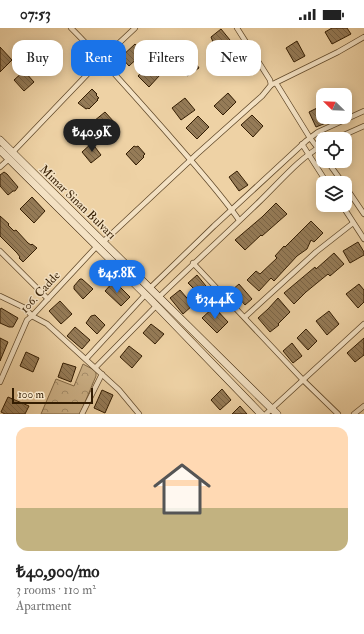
<!DOCTYPE html>
<html lang="en">
<head>
<meta charset="utf-8">
<style>
  body { margin:0; font-family:"IM FELL Double Pica",serif; background:#f6f6f6; color:#222; height:100vh; display:flex; flex-direction:column; font-size:15px; white-space:nowrap }
  * { box-sizing:border-box; margin:0 }
  p { font-size:13px; color:#767676 }
  .icon { flex:none; width:22px; height:22px; fill:none; stroke:currentColor; stroke-width:2; stroke-linecap:round; stroke-linejoin:round }
  .map { position:relative; height:386px; overflow:hidden }
  .drawer { display:flex; flex-direction:column; background:#fff; flex:1 }
  .drawer>* { flex:none }
  .guide { position:absolute; left:12px; top:12px; width:340px; height:36px; display:flex; gap:8px }
  .needle { width:26px; rotate:293deg }
  .controls { position:absolute; left:316px; top:60px; display:grid; gap:8px }
  .controls a { display:grid; place-items:center; width:36px; height:36px; border-radius:8px; background:#fff; box-shadow:0 2px 10px #0003; font-size:20px }
  .scale { position:absolute; left:12px; bottom:10px; width:81px; box-sizing:border-box; padding-left:4px; border:2px solid #341d02; border-top:0; font-size:11px; line-height:14px; white-space:nowrap; color:#341d02; -webkit-text-stroke:3px #f4e2c4; paint-order:stroke }
  .price { position:absolute; translate:-50% -34px; padding:0 9px; border-radius:14px; background:#1a73e8; color:#fff; font-size:13px; line-height:26px; filter:drop-shadow(0 1px 2px #0008) }
  .price::after { content:''; position:absolute; left:50%; top:24px; width:12px; height:9px; margin-left:-6px; background:inherit; clip-path:polygon(0 0,100% 0,50% 100%) }
  .price.current { background:#222; color:#fff }
  ul { padding:0; list-style:none }
  li { display:grid; align-content:center; gap:8px; height:212px; padding:0 16px }
  li+li { border-top:1px solid #e0e0e0 }
  li span { display:grid; place-items:center; height:124px; border-radius:12px; color:#555 }
  li>.icon { margin-inline-start:auto }
  span .icon { width:72px; height:72px; fill:#fffc; stroke-width:1 }
  li b { font-size:17px }
  .chip { padding:0 14px; border-radius:12px; background:#fff; box-shadow:0 2px 10px #0003; font-size:14px; line-height:36px }
  .chip.current { background:#1a73e8; color:#fff }
  .status { display:flex; justify-content:space-between; align-items:center; height:28px; padding:0 20px; background:#fff; direction:ltr }
  .status svg { height:11px; fill:currentColor }
  .map>svg:first-child { display:block }
  .forest { fill:url(#forest-crowns); stroke:#816846 }
  .building { fill:url(#building-back-hatch); stroke:#341d02 }
  .lines { fill:none; stroke-linecap:round; stroke-linejoin:round }
  .minor-casing { stroke:#624a2b; stroke-width:6 }
  .secondary-casing { stroke:#341d02; stroke-width:8 }
  .minor { stroke:#f4e2c4; stroke-width:4.5 }
  .secondary { stroke:#f4e2c4; stroke-width:7 }
  .labels { text-anchor:middle; stroke-width:3; stroke-linejoin:round; paint-order:stroke }
  .street-label { font-size:12px; fill:#341d02; stroke:#f4e2c4 }
</style>
</head>
<body>
<div class="status"><b>07:53</b><svg viewBox="0 0 49 12"><path d="M0 12V9h3v3zM5 12V6h3v6zM10 12V3h3v9zM15 12V0h3v12zM26 1h20v11H26zM47 4h2v5h-2z"/></svg></div>
<div class="map">
<svg width="364" height="386" viewBox="0 0 364 386">
  <defs>
    <pattern id="forest-crowns" width="20" height="18" patternUnits="userSpaceOnUse"><rect width="20" height="18" fill="#ceb389"/><path d="M2 6a3 3 0 1 1 6 0M12 15a3 3 0 1 1 6 0" fill="none" stroke="#a8916e"/></pattern>
    <pattern id="building-back-hatch" width="6" height="6" patternUnits="userSpaceOnUse"><rect width="6" height="6" fill="#957b57"/><path d="M-1 5l2 2M0 0l6 6M5-1l2 2" fill="none" stroke="#7a6446"/></pattern>
  </defs>
  <rect width="100%" height="100%" fill="#eed2a5"/>
  <filter id="stains"><feTurbulence type="fractalNoise" baseFrequency=".005" numOctaves="4"/><feColorMatrix values="0 0 0 0 .2 0 0 0 0 .09 0 0 0 0 .02 0 0 0 .5 -.17"/></filter>
  <radialGradient id="worn" r=".72"><stop offset=".6" stop-color="#630" stop-opacity="0"/><stop offset="1" stop-color="#630" stop-opacity=".3"/></radialGradient>
  <polygon class="forest" points="83,336 96,343 96,348 80,386 41,386 56,351 74,358"/>
  <g class="building">
    <polygon points="332,0 347,0 351,6 332,16 325,4"/>
    <polygon points="221,1 230,12 220,20 213,14 211,9"/>
    <polygon points="297,13 305,28 294,34 286,20"/>
    <polygon points="135,16 143,25 129,38 121,29"/>
    <polygon points="0,19 12,32 0,44"/>
    <polygon points="191,28 199,40 187,48 179,36"/>
    <polygon points="149,36 160,47 149,59 138,48"/>
    <polygon points="24,43 34,54 24,63 14,52"/>
    <polygon points="92,61 97,66 96,67 99,70 97,71 98,72 89,81 88,80 86,81 78,75"/>
    <polygon points="228,65 236,74 223,87 214,78"/>
    <polygon points="185,70 195,82 181,92 172,80"/>
    <polygon points="319,79 326,95 316,99 309,84"/>
    <polygon points="105,84 115,95 103,104 94,93"/>
    <polygon points="252,87 263,98 253,109 241,97"/>
    <polygon points="198,88 209,99 197,111 186,100"/>
    <polygon points="92,115 101,127 91,135 82,124"/>
    <polygon points="134,118 136,119 138,118 145,126 143,128 144,129 136,137 126,126"/>
    <polygon points="237,143 248,157 239,163 229,149"/>
    <polygon points="4,144 7,146 18,159 15,163 13,163 8,167 0,158 0,147"/>
    <polygon points="32,169 45,183 34,195 20,181"/>
    <polygon points="276,175 287,186 262,208 261,207 245,222 235,212 262,189"/>
    <polygon points="0,188 9,196 8,197 14,203 16,202 28,215 31,217 32,216 37,220 23,234 19,230 20,229 17,225 0,208"/>
    <polygon points="311,193 323,205 314,214 311,212 307,221 297,228 274,253 271,250 259,263 247,252 256,243 260,246 277,230 275,228 284,218 285,219"/>
    <polygon points="358,214 364,224 364,227 350,235 343,223"/>
    <polygon points="334,225 344,236 330,248 328,246 306,264 294,276 284,265 315,239 316,241"/>
    <polygon points="197,247 206,258 198,265 188,255"/>
    <polygon points="80,251 82,251 93,261 83,271 74,261 74,258"/>
    <polygon points="114,253 130,269 121,278 105,263"/>
    <polygon points="239,256 252,271 245,277 232,262"/>
    <polygon points="359,256 364,262 364,274 358,280 346,266"/>
    <polygon points="180,262 193,277 183,286 170,270"/>
    <polygon points="278,270 290,284 278,296 279,297 270,304 258,290 268,281"/>
    <polygon points="60,273 72,286 61,296 49,283"/>
    <polygon points="214,279 228,294 217,305 202,290"/>
    <polygon points="1,280 18,290 13,299 9,299 0,295 0,282"/>
    <polygon points="329,283 339,296 327,307 316,293"/>
    <polygon points="95,287 105,297 97,306 86,295 91,288"/>
    <polygon points="151,296 164,306 155,316 143,305"/>
    <polygon points="75,299 90,312 82,321 67,308"/>
    <polygon points="306,301 317,313 308,322 297,310"/>
    <polygon points="0,310 8,314 0,333"/>
    <polygon points="364,310 364,327 355,334 347,325"/>
    <polygon points="292,315 302,328 293,335 283,323"/>
    <polygon points="129,318 142,328 132,340 120,329"/>
    <polygon points="26,324 39,330 33,344 20,338"/>
    <polygon points="63,335 76,339 71,354 58,349"/>
    <polygon points="222,361 231,372 220,382 211,372"/>
    <polygon points="102,362 113,367 105,385 94,380"/>
    <polygon points="8,369 29,378 25,386 5,386 1,384"/>
    <polygon points="240,378 247,386 232,386"/>
  </g>
  <g class="lines">
    <g class="minor-casing">
      <g id="minor">
        <path d="M71 0C105 34 136 70 168 106 192 134 218 162 239 192"/>
        <polyline points="276,55 310,110 323,127"/>
        <polyline points="271,57 338,24 364,9"/>
        <polyline points="335,111 364,98"/>
        <polyline points="302,116 327,155"/>
        <polyline points="12,125 102,31 135,0"/>
        <polyline points="327,133 343,155"/>
        <polyline points="0,139 9,131"/>
        <polyline points="345,158 364,186"/>
        <polyline points="342,177 364,211"/>
        <polyline points="103,214 197,126 262,68 271,57 270,52 237,0"/>
        <polyline points="0,223 48,271"/>
        <polyline points="193,235 303,352 338,386"/>
        <polyline points="150,260 214,198 306,113 318,104 364,83"/>
        <polyline points="0,268 25,280 32,288 47,296 119,362 139,386"/>
        <path d="M159 269C192 237 226 206 259 174 280 154 298 131 323 117"/>
        <polyline points="245,289 316,224 353,195"/>
        <polyline points="86,331 145,267"/>
        <polyline points="96,339 156,278"/>
        <polyline points="0,354 27,292 32,288 97,218"/>
        <polyline points="82,386 102,346"/>
        <polyline points="266,386 364,296"/>
        <polyline points="354,386 364,378"/>
      </g>
    </g>
    <g class="secondary-casing">
      <g id="secondary">
        <polyline points="0,112 277,386"/>
        <polyline points="0,122 148,269 261,386"/>
      </g>
    </g>
    <use href="#minor" class="minor"/>
    <use href="#secondary" class="secondary"/>
  </g>
  <g class="labels">
    <g class="street-label">
      <text transform="translate(78 174) rotate(44)" y="4">Mimar Sinan Bulvarı</text>
      <text transform="translate(40 264) rotate(-47)" y="4">106. Cadde</text>
    </g>
  </g>
  <rect width="100%" height="100%" filter="url(#stains)"/>
  <rect width="100%" height="100%" fill="url(#worn)"/>
</svg>
<div class="controls">
<a><svg class="needle" viewBox="-14 -14 28 28"><path d="M0-13l5 13h-10z" fill="#e53935"/><path d="M0 13l5-13h-10z" fill="#767676"/></svg></a>
<a><svg class="icon" aria-label="locate" viewBox="0 0 24 24"><circle cx="12" cy="12" r="6"/><path d="M12 2v4M12 18v4M2 12h4M18 12h4"/></svg></a>
<a><svg class="icon" aria-label="layers" viewBox="0 0 24 24"><path d="M12 4l9 5-9 5-9-5zM3 14l9 5 9-5"/></svg></a>
</div>
<div class="scale">100 m</div>
<b class="price current" style="left:92px;top:125px">₺40.9K</b>
<b class="price" style="left:117px;top:266px">₺45.8K</b>
<b class="price" style="left:215px;top:292px">₺34.4K</b>
<div class="guide">
<a class="chip">Buy</a>
<a class="chip current">Rent</a>
<a class="chip">Filters</a>
<a class="chip">New</a>
</div>
</div>
<section class="drawer">
<ul>
<li><span style="background:linear-gradient(#ffd9b3 65%,#c2b280 0)"><svg class="icon" aria-label="home" viewBox="0 0 24 24"><path d="M3 11l9-7 9 7M6 9v11h12V9"/></svg></span><div><b>₺40,900/mo</b><p>3 rooms · 110 m²</p><p>Apartment</p></div></li>
</ul>
</section>
</body>
</html>
